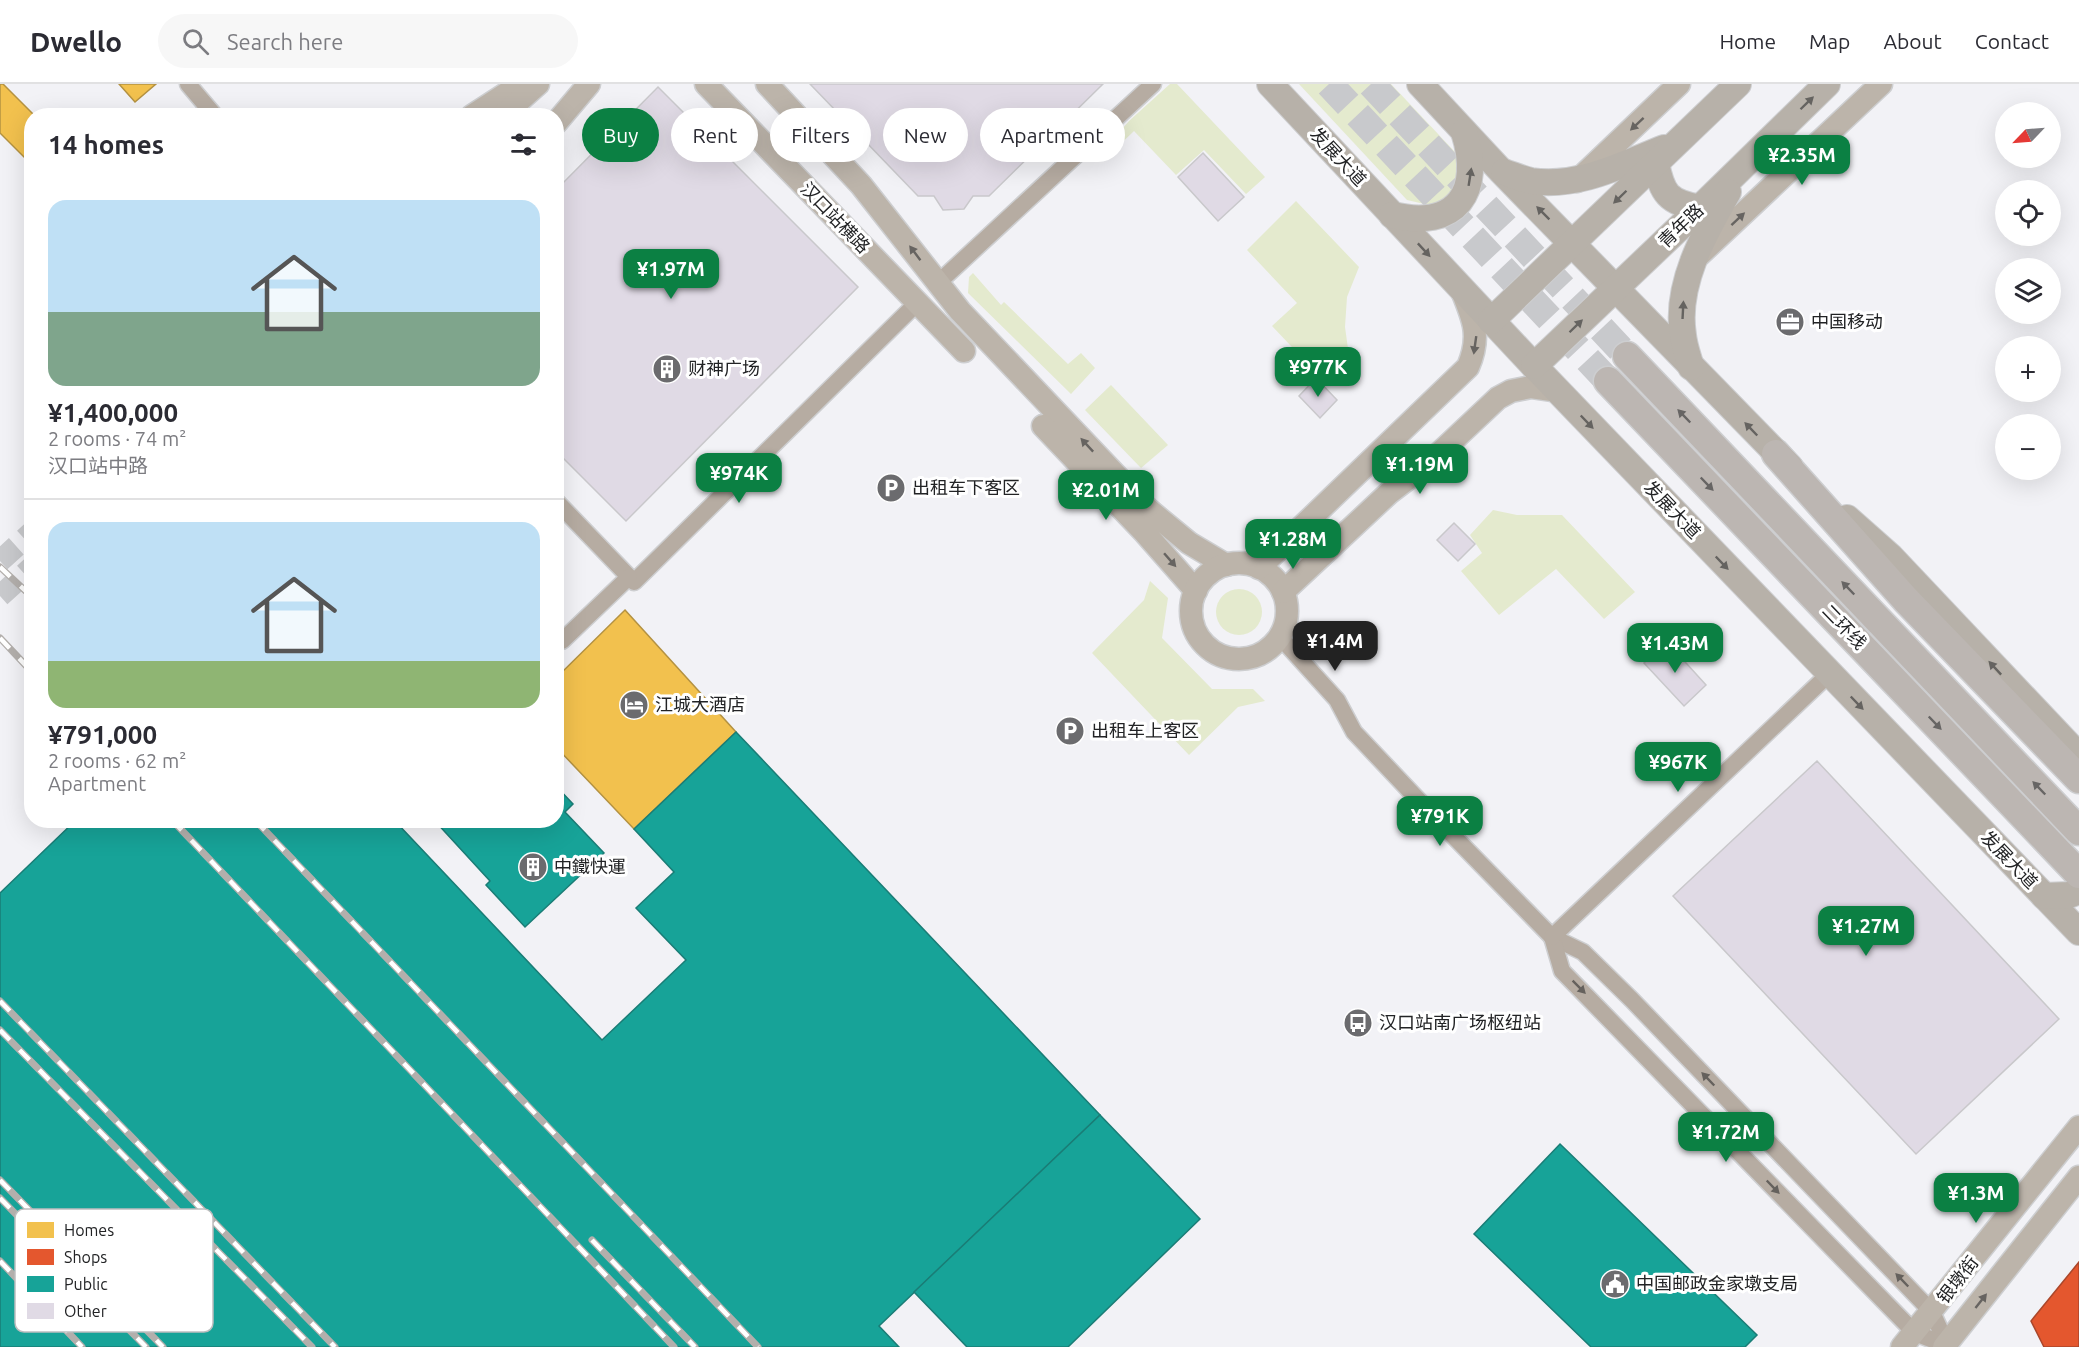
<!DOCTYPE html>
<html lang="en">
<head>
<meta charset="utf-8">
<style>
  body { margin:0; font-family:Ubuntu,"Noto Sans SC",sans-serif; background:#f7f7f7; color:#2b2b33; height:100vh; display:flex; flex-direction:column; font-size:22px; white-space:nowrap }
  * { box-sizing:border-box; margin:0 }
  p { font-size:20px; color:#7c7c81 }
  .icon { flex:none; width:33px; height:33px; fill:none; stroke:currentColor; stroke-width:2; stroke-linecap:round; stroke-linejoin:round }
  .map { position:relative; flex:1; overflow:hidden }
  .sheet { position:absolute; left:24px; top:24px; width:540px; height:720px; display:flex; flex-direction:column; background:#fff; border-radius:24px; box-shadow:0 6px 24px #0002 }
  .sheet>* { flex:none }
  .top-card { position:absolute; left:582px; top:24px; width:570px; height:54px; display:flex; gap:12px }
  .needle { width:39px; rotate:245deg }
  .fabs { position:absolute; left:1995px; top:18px; display:grid; gap:12px }
  .fabs a { display:grid; place-items:center; width:66px; height:66px; border-radius:50%; background:#fff; box-shadow:0 6px 24px #0002; font-size:30px }
  .price { position:absolute; translate:-50% -51px; padding:0 14px; border-radius:12px; background:#0b8043; color:#fff; font-size:20px; line-height:39px; filter:drop-shadow(0 2px 3px #0008) }
  .price::after { content:''; position:absolute; left:50%; top:36px; width:18px; height:14px; margin-left:-9px; background:inherit; clip-path:polygon(0 0,100% 0,50% 100%) }
  .price.on { background:#222; color:#fff }
  ul { padding:0; list-style:none }
  li { display:grid; align-content:center; gap:12px; height:318px; padding:0 24px }
  li+li { border-top:2px solid #e1e1e2 }
  li span { display:grid; place-items:center; height:186px; border-radius:18px; color:#555 }
  li>.icon { margin-inline-start:auto }
  span .icon { width:108px; height:108px; fill:#fffc; stroke-width:1 }
  li b { font-size:26px }
  h2 { display:flex; justify-content:space-between; align-items:center; height:72px; padding:0 24px; font-size:26px }
  .tag { padding:0 21px; border-radius:27px; background:#fff; box-shadow:0 6px 24px #0002; font-size:21px; line-height:54px }
  .tag.on { background:#0b8043; color:#fff }
  header { display:flex; align-items:center; gap:36px; box-sizing:border-box; height:84px; padding:0 30px; background:#fff; border-bottom:2px solid #e1e1e2 }
  header strong { font-size:28px }
  nav { display:flex; gap:33px; margin-inline-start:auto; font-size:21px }
  .search { width:420px; height:54px; background:#f7f7f7; display:flex; align-items:center; gap:15px; box-sizing:border-box; padding:0 21px; border-radius:33px; color:#7c7c81; font-size:22px }
  .map>svg:first-child { display:block }
  .green { fill:#e4eace }
  .homes { fill:#f2c14e; stroke:#b49242; stroke-width:1.5 }
  .shops { fill:#e4572e; stroke:#aa472b; stroke-width:1.5 }
  .public { fill:#17a398; stroke:#1a7d76; stroke-width:1.5 }
  .building { fill:#e0dae5; stroke:#c9c8cb; stroke-width:1.5 }
  .lines { fill:none; stroke-linecap:round; stroke-linejoin:round }
  .secondary-tunnel { stroke:#c8c9cc; stroke-width:22; stroke-dasharray:22 11; stroke-linecap:butt }
  .highway-tunnel { stroke:#c8c9cc; stroke-width:28; stroke-dasharray:28 14; stroke-linecap:butt }
  .street-casing { stroke:#cdced0; stroke-width:19 }
  .secondary-casing { stroke:#cdced0; stroke-width:25 }
  .primary-casing { stroke:#cdced0; stroke-width:28 }
  .highway-casing { stroke:#cdced0; stroke-width:31 }
  .street { stroke:#b6aca2; stroke-width:16 }
  .secondary { stroke:#bcb4aa; stroke-width:22 }
  .primary { stroke:#b7b1a9; stroke-width:26 }
  .highway { stroke:#bcb6b2; stroke-width:28 }
  .rail-casing { stroke:#b3afac; stroke-width:7 }
  .rail { stroke:#fff; stroke-width:4.5; stroke-dasharray:14; stroke-linecap:butt }
  .oneway { fill:#656360 }
  .oneway2 { fill:#676461 }
  .oneway3 { fill:#676564 }
  .oneway4 { fill:#65615d }
  .labels { text-anchor:middle; stroke-width:6; stroke-linejoin:round; paint-order:stroke }
  .street-label { font-size:18px; fill:#222325; stroke:#fff }
  .poi-label { font-size:18px; fill:#222325; stroke:#fff; text-anchor:start }
  .key { fill:#fff; stroke:#bdbdbe; stroke-width:1.5 }
  .key-label { font-size:16px; fill:#222325 }
</style>
</head>
<body>
<header>
<strong>Dwello</strong>
<div class="search"><svg class="icon" aria-label="search" viewBox="0 0 24 24"><circle cx="10" cy="10" r="6"/><path d="M15 15l6 6"/></svg>Search here</div>
<nav><a>Home</a><a>Map</a><a>About</a><a>Contact</a></nav>
</header>
<div class="map">
<svg width="2079" height="1263" viewBox="0 0 2079 1263">
  <rect width="100%" height="100%" fill="#f2f2f6"/>
  <g class="green">
    <polygon points="1170,0 1177,0 1265,93 1246,110 1204,66 1176,91 1134,47 1109,71 1109,60 1129,37"/>
    <polygon points="1299,0 1391,0 1455,68 1459,91 1456,106 1433,122 1407,116"/>
    <polygon points="1296,117 1359,183 1347,213 1345,243 1350,279 1328,301 1272,242 1297,219 1247,166"/>
    <polygon points="973,189 1001,221 1004,218 1068,280 1081,269 1095,284 1071,310 968,209 969,193"/>
    <polygon points="1111,301 1168,361 1141,384 1085,326"/>
    <polygon points="1493,426 1517,431 1562,431 1635,508 1604,535 1556,485 1499,531 1461,487 1482,469 1470,451"/>
    <polygon points="1150,497 1168,514 1162,554 1212,605 1253,605 1265,617 1238,623 1189,671 1092,569 1144,516"/>
    <circle cx="1239" cy="528" r="23"/>
  </g>
  <g class="homes">
    <polygon points="0,0 3,0 35,32 32,32 32,65 24,73 0,49"/>
    <polygon points="119,0 156,0 135,18"/>
    <polygon points="625,526 736,648 634,745 556,663 556,594"/>
  </g>
  <polygon class="shops" points="2079,1178 2079,1263 2044,1263 2031,1237"/>
  <g class="public">
    <polygon points="736,648 1100,1031 879,1242 899,1263 0,1263 0,809 76,736 394,736 602,956 686,876 636,824 674,788 634,745"/>
    <polygon points="556,702 573,720 565,728 604,769 525,843 486,801 490,797 434,736 556,736"/>
    <polygon points="1100,1031 1200,1135 1068,1263 967,1263 914,1208"/>
    <polygon points="1560,1060 1757,1251 1745,1263 1591,1263 1474,1150"/>
  </g>
  <g class="building">
    <polygon points="810,0 1103,0 989,112 973,112 964,125 943,126 934,112 918,112"/>
    <polygon points="658,3 858,203 626,437 556,367 556,106"/>
    <polygon points="1203,69 1244,113 1218,137 1178,93"/>
    <polygon points="1316,294 1337,316 1320,334 1299,312"/>
    <polygon points="1454,439 1475,460 1458,477 1437,456"/>
    <polygon points="1667,558 1706,601 1684,622 1644,579"/>
    <polygon points="1817,677 2059,935 1916,1070 1673,812"/>
  </g>
  <g class="lines">
    <g class="secondary-tunnel">
      <polyline points="0,477 32,448"/>
      <polyline points="0,512 32,483"/>
    </g>
    <g class="highway-tunnel">
      <polyline points="1329,0 1608,297"/>
      <polyline points="1371,0 1627,272"/>
    </g>
    <g class="street-casing">
      <g id="street">
        <polyline points="188,0 215,32"/>
        <polyline points="938,199 1153,0"/>
        <polyline points="556,417 634,498 917,219"/>
        <polyline points="556,552 562,557 629,493"/>
        <polyline points="1280,553 1337,616 1354,648 1425,723 1552,853 1583,868 1632,916 1932,1228 1948,1263"/>
        <polyline points="1552,853 1562,887 1915,1249 1946,1261"/>
        <polyline points="1552,853 1829,590"/>
      </g>
    </g>
    <g class="secondary-casing">
      <g id="secondary">
        <polyline points="706,0 964,267"/>
        <polyline points="767,0 861,101 960,227 1149,426 1189,459 1226,481"/>
        <polyline points="472,32 521,0"/>
        <polyline points="502,32 538,0"/>
        <polyline points="556,39 589,0"/>
        <polyline points="1577,97 1679,0"/>
        <polyline points="1696,174 1881,0"/>
        <polyline points="1043,342 1145,449 1196,507"/>
        <circle cx="1239" cy="527" r="48"/>
        <path d="M1259 484 1468 283C1481 253 1474 236 1462 207"/>
        <polyline points="1283,508 1389,409 1431,377 1498,314 1511,307 1531,303 1558,307"/>
        <polyline points="1902,1263 2079,1043"/>
        <polyline points="1944,1263 2079,1093"/>
      </g>
    </g>
    <g class="primary-casing">
      <g id="primary">
        <polyline points="1270,0 1534,282 2079,848"/>
        <polyline points="1420,0 1501,87 1790,383"/>
        <path d="M1656 79C1662 110 1668 118 1700 124"/>
        <path d="M1504 88C1513 91 1522 95 1531 97 1578 104 1621 81 1664 64"/>
        <path d="M1392 131C1457 146 1483 108 1464 48"/>
        <polyline points="1491,237 1738,0"/>
        <polyline points="1534,282 1700,124 1827,0"/>
        <path d="M1691 283C1688 272 1684 262 1683 251 1675 201 1704 150 1728 108"/>
        <polyline points="1847,434 1891,473 2079,672"/>
        <polyline points="2044,812 2069,811 2079,807"/>
      </g>
    </g>
    <g class="highway-casing">
      <g id="highway">
        <polyline points="1627,272 2079,747"/>
        <polyline points="1608,297 2079,790"/>
        <polyline points="1776,370 1906,516 2079,695"/>
      </g>
    </g>
    <use href="#street" class="street"/>
    <use href="#secondary" class="secondary"/>
    <use href="#primary" class="primary"/>
    <use href="#highway" class="highway"/>
    <g class="rail-casing">
      <g id="rail">
        <polyline points="0,483 32,513"/>
        <polyline points="0,554 32,588"/>
        <polyline points="172,736 674,1263"/>
        <polyline points="255,736 758,1263"/>
        <polyline points="0,917 335,1263"/>
        <polyline points="0,946 312,1263"/>
        <polyline points="0,1096 163,1263"/>
        <polyline points="0,1114 146,1263"/>
        <polyline points="592,1156 695,1263"/>
        <polyline points="0,1177 82,1263"/>
      </g>
    </g>
    <use href="#rail" class="rail"/>
  </g>
  <defs><path id="oneway-solid" d="M-6-.8H1V-3.2L6.5 0L1 3.2V.8H-6Z" transform="scale(1.5)"/></defs>
  <g class="oneway">
    <use href="#oneway-solid" transform="translate(1807 19) rotate(-44)"/>
    <use href="#oneway-solid" transform="translate(1470 93) rotate(-81)"/>
    <use href="#oneway-solid" transform="translate(1620 113) rotate(136)"/>
    <use href="#oneway-solid" transform="translate(1543 129) rotate(-135)"/>
    <use href="#oneway-solid" transform="translate(1424 166) rotate(47)"/>
    <use href="#oneway-solid" transform="translate(1683 226) rotate(-87)"/>
    <use href="#oneway-solid" transform="translate(1576 242) rotate(-44)"/>
    <use href="#oneway-solid" transform="translate(1587 338) rotate(46)"/>
    <use href="#oneway-solid" transform="translate(1751 345) rotate(-134)"/>
    <use href="#oneway-solid" transform="translate(1722 479) rotate(46)"/>
    <use href="#oneway-solid" transform="translate(1995 584) rotate(-133)"/>
    <use href="#oneway-solid" transform="translate(1857 619) rotate(46)"/>
  </g>
  <g class="oneway2">
    <use href="#oneway-solid" transform="translate(1637 40) rotate(137)"/>
    <use href="#oneway-solid" transform="translate(1738 135) rotate(-43)"/>
    <use href="#oneway-solid" transform="translate(915 169) rotate(-127)"/>
    <use href="#oneway-solid" transform="translate(1475 261) rotate(98)"/>
    <use href="#oneway-solid" transform="translate(1087 361) rotate(-133)"/>
    <use href="#oneway-solid" transform="translate(1170 476) rotate(49)"/>
    <use href="#oneway-solid" transform="translate(1981 1217) rotate(-52)"/>
  </g>
  <g class="oneway3">
    <use href="#oneway-solid" transform="translate(1684 332) rotate(-134)"/>
    <use href="#oneway-solid" transform="translate(1707 400) rotate(46)"/>
    <use href="#oneway-solid" transform="translate(1848 504) rotate(-134)"/>
    <use href="#oneway-solid" transform="translate(1935 639) rotate(46)"/>
    <use href="#oneway-solid" transform="translate(2039 704) rotate(-134)"/>
  </g>
  <g class="oneway4">
    <use href="#oneway-solid" transform="translate(1579 903) rotate(45)"/>
    <use href="#oneway-solid" transform="translate(1708 995) rotate(-134)"/>
    <use href="#oneway-solid" transform="translate(1773 1103) rotate(46)"/>
    <use href="#oneway-solid" transform="translate(1902 1196) rotate(-134)"/>
  </g>
  <defs>
    <g id="office-disc" transform="scale(1.5)"><circle r="9.5" fill="#6b6b6e" stroke="#fff"/><path d="M-6-3h4V-5.5h4V-3h4V5H-6ZM-1-4.5V-3h2v-1.5ZM-6 0V1H6V0Z" fill="#fff"/></g>
    <g id="building-disc" transform="scale(1.5)"><circle r="9.5" fill="#6b6b6e" stroke="#fff"/><path d="M-4-6H4V6H1V3H-1V6H-4ZM-2.5-4.3h1.7v1.8h-1.7ZM.8-4.3h1.7v1.8H.8ZM-2.5-1h1.7V.8h-1.7ZM.8-1h1.7V.8H.8Z" fill="#fff"/></g>
    <g id="parking-disc" transform="scale(1.5)"><circle r="9.5" fill="#6b6b6e" stroke="#fff"/><path d="M-3.5-5.5H1a3.5 3.5 0 0 1 0 7H-1V5.5H-3.5ZM-1-3.4V-.6H.8a1.4 1.4 0 0 0 0-2.8Z" fill="#fff"/></g>
    <g id="hotel-disc" transform="scale(1.5)"><circle r="9.5" fill="#6b6b6e" stroke="#fff"/><path d="M-6-4.5h1.5V1H6V5H4.5V3h-9V5H-6ZM-4 0a1.8 1.8 0 1 1 3.6 0ZM.5 0V-2.5h3Q6-2.5 6 0Z" fill="#fff"/></g>
    <g id="bus-disc" transform="scale(1.5)"><circle r="9.5" fill="#6b6b6e" stroke="#fff"/><path d="M-5-6H5V4H4V6H2V4H-2V6H-4V4H-5ZM-3.5-4V0h7V-4ZM-3.5 1.2v1.5H-2V1.2ZM2 1.2v1.5H3.5V1.2Z" fill="#fff"/></g>
    <g id="civic-disc" transform="scale(1.5)"><circle r="9.5" fill="#6b6b6e" stroke="#fff"/><path d="M-.6-6.5H3V-4.5H.6V-3L4-1V1h2V6H-6V1h2V-1L-.6-3ZM-1.2 2.5V6h2.4V2.5Z" fill="#fff"/></g>
  </defs>
  <g fill-rule="evenodd">
    <use href="#office-disc" x="1790" y="238"/>
    <use href="#building-disc" x="667" y="285"/>
    <use href="#parking-disc" x="891" y="404"/>
    <use href="#hotel-disc" x="634" y="621"/>
    <use href="#parking-disc" x="1070" y="647"/>
    <use href="#building-disc" x="533" y="783"/>
    <use href="#bus-disc" x="1358" y="939"/>
    <use href="#civic-disc" x="1615" y="1200"/>
  </g>
  <g class="labels">
    <g class="street-label">
      <text transform="translate(1338 73) rotate(47)" y="6">发展大道</text>
      <text transform="translate(835 134) rotate(46)" y="6">汉口站横路</text>
      <text transform="translate(1681 142) rotate(-44)" y="6">青年路</text>
      <text transform="translate(1672 426) rotate(46)" y="6">发展大道</text>
      <text transform="translate(1844 543) rotate(46)" y="6">二环线</text>
      <text transform="translate(2009 776) rotate(46)" y="6">发展大道</text>
      <text transform="translate(1958 1196) rotate(-52)" y="6">银墩街</text>
    </g>
    <g class="poi-label">
      <text x="1811" y="244">中国移动</text>
      <text x="688" y="291">财神广场</text>
      <text x="912" y="410">出租车下客区</text>
      <text x="655" y="627">江城大酒店</text>
      <text x="1091" y="653">出租车上客区</text>
      <text x="554" y="789">中鐵快運</text>
      <text x="1379" y="945">汉口站南广场枢纽站</text>
      <text x="1636" y="1206">中国邮政金家墩支局</text>
    </g>
  </g>
  <rect x="15" y="1125" width="198" height="123" rx="9" class="key"/>
  <rect x="27" y="1138" width="27" height="16" fill="#f2c14e"/>
  <rect x="27" y="1165" width="27" height="16" fill="#e4572e"/>
  <rect x="27" y="1192" width="27" height="16" fill="#17a398"/>
  <rect x="27" y="1219" width="27" height="16" fill="#e0dae5"/>
  <g class="key-label">
    <text x="64" y="1152">Homes</text>
    <text x="64" y="1179">Shops</text>
    <text x="64" y="1206">Public</text>
    <text x="64" y="1233">Other</text>
  </g>
</svg>
<div class="fabs">
<a><svg class="needle" viewBox="-14 -14 28 28"><path d="M0-13l5 13h-10z" fill="#e53935"/><path d="M0 13l5-13h-10z" fill="#7c7c81"/></svg></a>
<a><svg class="icon" aria-label="locate" viewBox="0 0 24 24"><circle cx="12" cy="12" r="6"/><path d="M12 2v4M12 18v4M2 12h4M18 12h4"/></svg></a>
<a><svg class="icon" aria-label="layers" viewBox="0 0 24 24"><path d="M12 4l9 5-9 5-9-5zM3 14l9 5 9-5"/></svg></a>
<a>+</a>
<a>−</a>
</div>
<b class="price" style="left:1802px;top:102px">¥2.35M</b>
<b class="price" style="left:671px;top:216px">¥1.97M</b>
<b class="price" style="left:1318px;top:314px">¥977K</b>
<b class="price" style="left:1420px;top:411px">¥1.19M</b>
<b class="price" style="left:739px;top:420px">¥974K</b>
<b class="price" style="left:1106px;top:437px">¥2.01M</b>
<b class="price" style="left:1293px;top:486px">¥1.28M</b>
<b class="price on" style="left:1335px;top:588px">¥1.4M</b>
<b class="price" style="left:1675px;top:590px">¥1.43M</b>
<b class="price" style="left:1678px;top:709px">¥967K</b>
<b class="price" style="left:1440px;top:763px">¥791K</b>
<b class="price" style="left:1866px;top:873px">¥1.27M</b>
<b class="price" style="left:1726px;top:1079px">¥1.72M</b>
<b class="price" style="left:1976px;top:1140px">¥1.3M</b>
<div class="top-card">
<a class="tag on">Buy</a>
<a class="tag">Rent</a>
<a class="tag">Filters</a>
<a class="tag">New</a>
<a class="tag">Apartment</a>
</div>
<section class="sheet">
<h2>14 homes<svg class="icon" aria-label="filters" viewBox="0 0 24 24"><path d="M4 7h16M4 17h16"/><circle cx="9" cy="7" r="2"/><circle cx="15" cy="17" r="2"/></svg></h2>
<ul>
<li><span style="background:linear-gradient(#bfe0f5 60%,#7fa58c 0)"><svg class="icon" aria-label="home" viewBox="0 0 24 24"><path d="M3 11l9-7 9 7M6 9v11h12V9"/></svg></span><div><b>¥1,400,000</b><p>2 rooms · 74 m²</p><p>汉口站中路</p></div></li>
<li><span style="background:linear-gradient(#bfe0f5 75%,#8fb573 0)"><svg class="icon" aria-label="home" viewBox="0 0 24 24"><path d="M3 11l9-7 9 7M6 9v11h12V9"/></svg></span><div><b>¥791,000</b><p>2 rooms · 62 m²</p><p>Apartment</p></div></li>
</ul>
</section>
</div>
</body>
</html>
